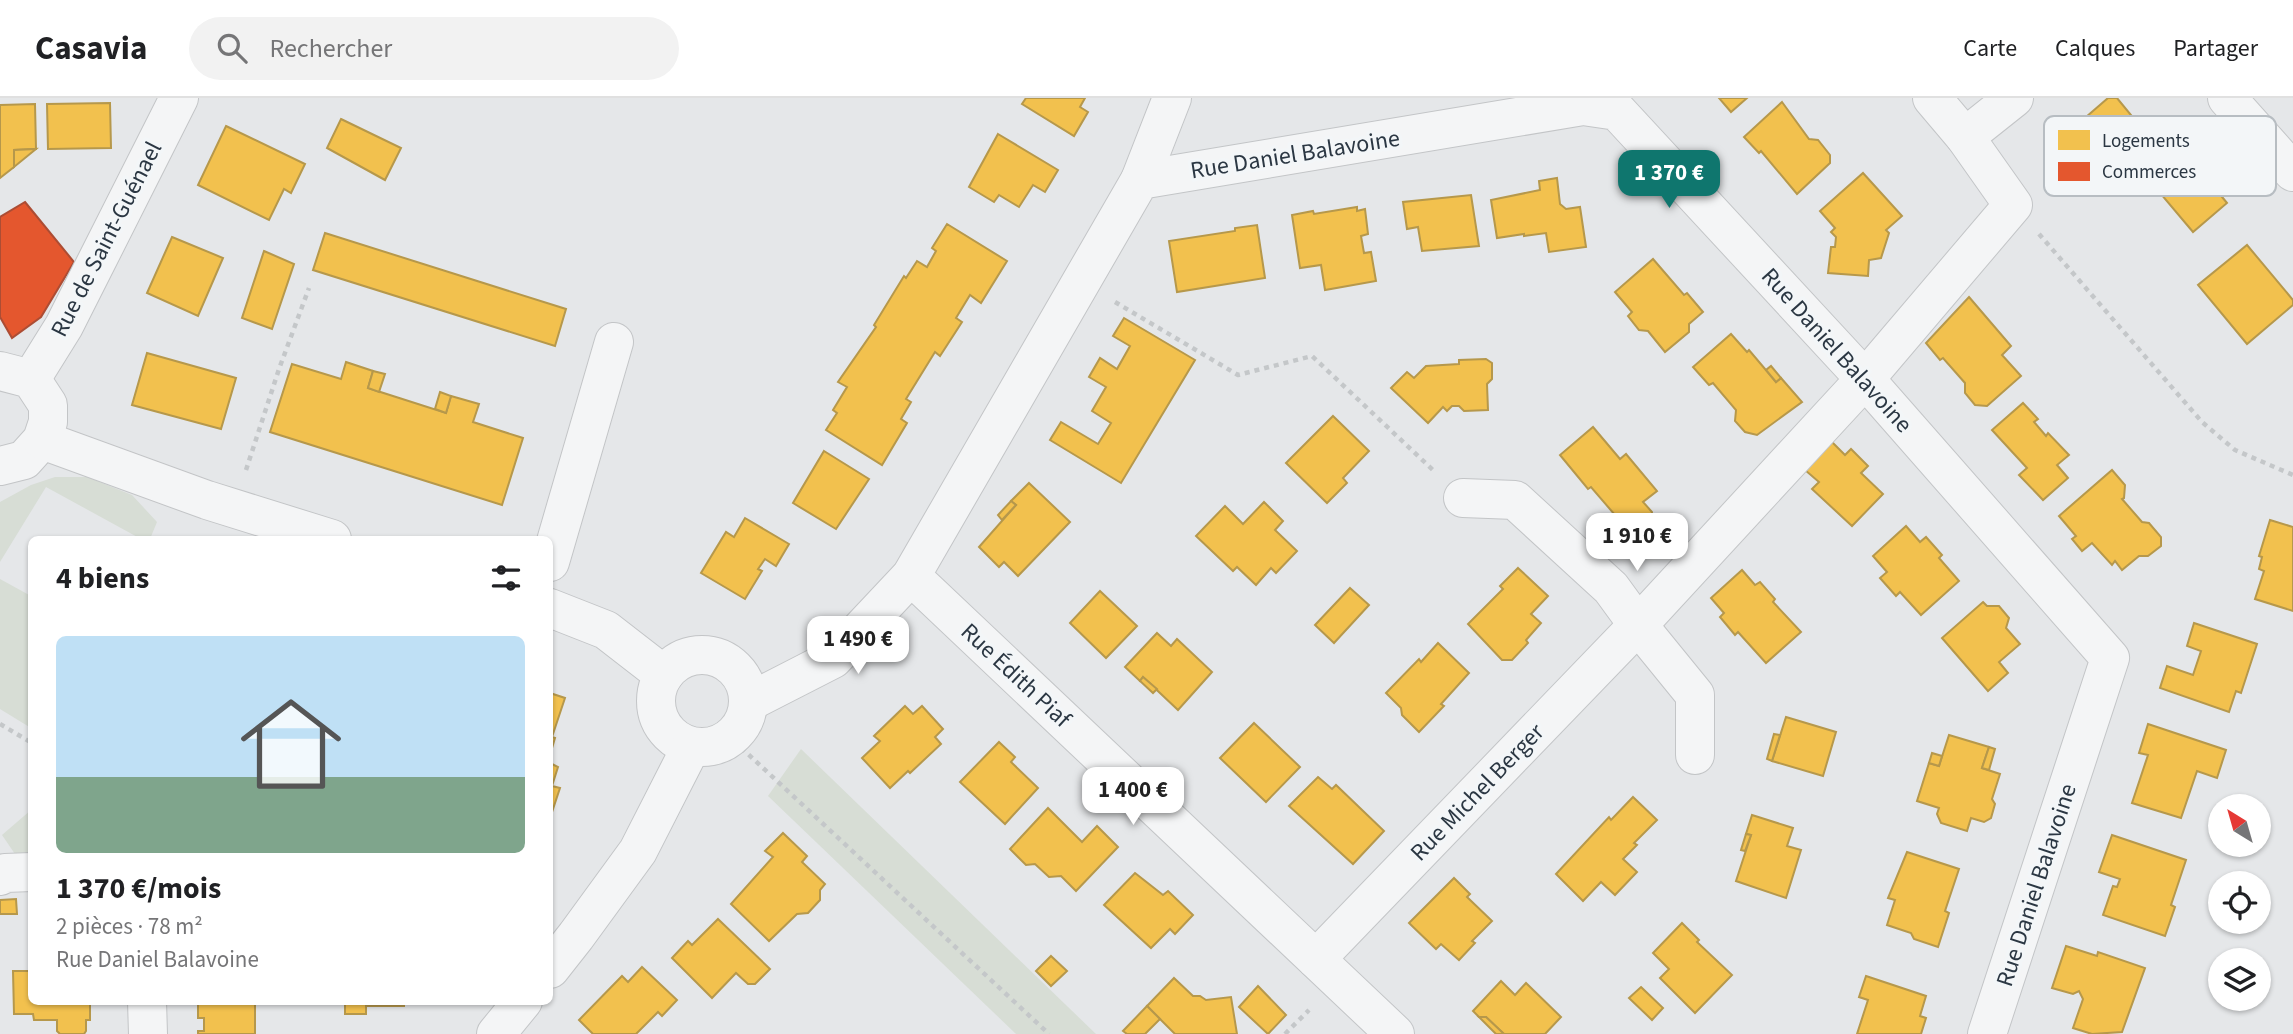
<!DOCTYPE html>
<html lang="fr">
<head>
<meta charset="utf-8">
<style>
  body { margin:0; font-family:"Source Sans 3",sans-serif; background:#f2f2f2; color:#202124; height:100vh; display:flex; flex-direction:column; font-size:26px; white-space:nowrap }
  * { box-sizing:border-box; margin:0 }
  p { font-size:23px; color:#757577 }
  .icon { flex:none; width:38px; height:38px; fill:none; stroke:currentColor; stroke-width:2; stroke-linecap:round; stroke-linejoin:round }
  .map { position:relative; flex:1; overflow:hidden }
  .panel { position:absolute; left:28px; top:438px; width:525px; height:469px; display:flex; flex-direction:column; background:#fff; border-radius:10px; box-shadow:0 2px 5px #0004 }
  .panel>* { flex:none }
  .needle { width:46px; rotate:323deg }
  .buttons { position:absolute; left:2208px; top:696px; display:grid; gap:14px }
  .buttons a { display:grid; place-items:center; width:63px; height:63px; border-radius:50%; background:#fff; box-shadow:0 2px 5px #0004; font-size:35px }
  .price { position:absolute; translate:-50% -60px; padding:0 16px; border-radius:14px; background:#fff; color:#222; font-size:23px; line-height:46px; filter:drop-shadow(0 2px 4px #0008) }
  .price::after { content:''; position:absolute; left:50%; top:42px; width:21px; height:16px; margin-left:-10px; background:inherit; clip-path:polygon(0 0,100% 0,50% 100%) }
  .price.active { background:#0f766e; color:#fff }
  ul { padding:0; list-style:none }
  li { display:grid; align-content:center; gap:14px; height:371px; padding:0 28px }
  li span { display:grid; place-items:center; height:217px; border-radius:10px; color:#555 }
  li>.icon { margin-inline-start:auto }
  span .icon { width:126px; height:126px; fill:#fffc; stroke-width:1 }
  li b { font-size:30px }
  h2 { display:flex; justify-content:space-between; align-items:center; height:84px; padding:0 28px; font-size:30px }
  header { display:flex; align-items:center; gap:42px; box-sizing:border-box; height:98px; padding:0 35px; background:#fff; border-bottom:2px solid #e0e0e0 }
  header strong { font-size:33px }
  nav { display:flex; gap:38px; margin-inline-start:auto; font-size:24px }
  .search { width:490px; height:63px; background:#f2f2f2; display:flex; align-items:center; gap:18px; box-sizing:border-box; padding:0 24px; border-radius:38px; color:#757577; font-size:26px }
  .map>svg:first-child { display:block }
  .green { fill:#d7ddd5 }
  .homes { fill:#f2c14e; stroke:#b6984b; stroke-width:2 }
  .shops { fill:#e4572e; stroke:#ac4d34; stroke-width:2 }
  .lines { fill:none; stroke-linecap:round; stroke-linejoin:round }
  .minor-casing { stroke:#c3c5c7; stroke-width:40 }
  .path { stroke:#c4c7c9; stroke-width:4.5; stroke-dasharray:5 5; stroke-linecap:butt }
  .minor { stroke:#f4f5f6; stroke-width:38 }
  .labels { text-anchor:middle; stroke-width:7; stroke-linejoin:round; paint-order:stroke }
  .street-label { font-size:24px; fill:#2b3743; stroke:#f3f6f8 }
  .key { fill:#f3f6f8; stroke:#b7bdc2; stroke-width:2 }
  .key-label { font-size:19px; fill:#2b3743 }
</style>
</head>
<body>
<header>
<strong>Casavia</strong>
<div class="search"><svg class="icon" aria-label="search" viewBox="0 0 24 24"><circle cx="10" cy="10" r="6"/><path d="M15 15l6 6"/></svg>Rechercher</div>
<nav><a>Carte</a><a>Calques</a><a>Partager</a></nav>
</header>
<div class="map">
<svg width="2293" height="936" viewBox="0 0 2293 936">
  <rect width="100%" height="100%" fill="#e5e7e9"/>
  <g class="green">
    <polygon points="55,379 87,379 132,397 157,424 150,441 141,441 46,389 0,464 0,404 31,387"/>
    <polygon points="0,481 31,498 31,630 0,611"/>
    <polygon points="801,651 1096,936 1016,936 768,698"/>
    <polygon points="31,712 31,756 15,756 2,737"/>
  </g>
  <g class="homes">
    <polygon points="1026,0 1085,0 1080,9 1088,14 1074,38 1022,6"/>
    <polygon points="1719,0 1747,0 1731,14"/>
    <polygon points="2108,0 2117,0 2153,44 2159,40 2172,55 2133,89 2121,74 2113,81 2092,56 2082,55 2070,41 2071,32"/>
    <polygon points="1782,4 1809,41 1818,42 1830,57 1830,65 1797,96 1761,53 1759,55 1744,39"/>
    <polygon points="110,5 111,50 48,51 47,6"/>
    <polygon points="35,6 36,51 14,52 14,69 0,80 0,7"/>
    <polygon points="341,21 401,50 385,82 327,50"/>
    <polygon points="226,28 305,66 291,95 284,91 269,122 198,87"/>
    <polygon points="998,36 1058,72 1045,94 1033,87 1019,109 999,97 994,104 969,89"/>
    <polygon points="36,51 14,69 14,52"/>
    <polygon points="2195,66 2227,105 2193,134 2160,95"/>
    <polygon points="1863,75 1902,118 1886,132 1889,135 1881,160 1869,162 1868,178 1828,175 1831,149 1835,149 1836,139 1831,134 1835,130 1820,113"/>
    <polygon points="1557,80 1560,106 1566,111 1580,109 1586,149 1549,154 1546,135 1524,138 1524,136 1497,140 1491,102 1540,92 1539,83"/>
    <polygon points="1471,97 1479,148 1422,153 1418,129 1407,131 1403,104"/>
    <polygon points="1357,109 1357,113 1365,111 1368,136 1361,138 1364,155 1371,154 1376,183 1325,192 1321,167 1300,170 1292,117 1313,113 1314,116"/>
    <polygon points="947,126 1007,163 981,205 970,197 956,220 962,224 940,258 935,254 906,301 911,304 901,321 907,325 882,367 826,332 837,315 833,312 847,289 838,284 876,229 874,227 904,178 906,180 917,163 927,169 936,153 932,150"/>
    <polygon points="1257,127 1265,180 1177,194 1169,143 1235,133 1235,130"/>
    <polygon points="325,135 566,211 555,248 313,172"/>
    <polygon points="172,139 223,160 198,218 147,195"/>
    <polygon points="2247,147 2293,202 2293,207 2247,246 2198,187"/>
    <polygon points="264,153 294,166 272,231 242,220"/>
    <polygon points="1653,161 1684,197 1687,195 1703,214 1689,226 1689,234 1665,254 1648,233 1639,232 1628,218 1632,214 1615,194"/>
    <polygon points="1969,199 2011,248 2002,257 2021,278 1987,308 1975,307 1965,295 1965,285 1943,260 1940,262 1926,245"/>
    <polygon points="1124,220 1195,262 1121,385 1050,342 1061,324 1098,346 1111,325 1092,313 1106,289 1089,279 1100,260 1117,271 1130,248 1113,238"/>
    <polygon points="1731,236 1747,254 1749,252 1776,284 1781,280 1802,304 1757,337 1745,334 1735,323 1736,312 1713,285 1709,287 1693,269"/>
    <polygon points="147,255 236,280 221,331 132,307"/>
    <polygon points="1486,261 1492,265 1492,281 1487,286 1488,312 1464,313 1459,308 1452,308 1447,313 1443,309 1428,325 1391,290 1407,274 1414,280 1426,268 1459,266 1459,262"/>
    <polygon points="346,264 373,273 368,290 446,315 451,298 479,306 473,324 523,340 502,407 270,334 292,266 341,281"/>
    <polygon points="1771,268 1781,280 1776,284 1766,272"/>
    <polygon points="373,273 385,276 379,294 368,290"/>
    <polygon points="440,294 451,298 446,315 435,311"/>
    <polygon points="2023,305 2038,321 2034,324 2046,338 2048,335 2069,357 2057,367 2068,380 2043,402 2019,377 2027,370 1992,332"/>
    <polygon points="1333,318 1369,353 1343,380 1347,385 1327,405 1286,365"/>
    <polygon points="1593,329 1620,361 1626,356 1657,393 1643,404 1652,414 1651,422 1640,431 1632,431 1623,421 1621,424 1591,389 1588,391 1560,357"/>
    <polygon points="1832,344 1845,357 1851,351 1868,368 1861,375 1883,396 1852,428 1812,391 1819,384 1805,372"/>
    <polygon points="824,353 869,381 836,431 793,405"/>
    <polygon points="2112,372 2125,387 2124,400 2122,401 2142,424 2149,425 2161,439 2161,448 2148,458 2139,458 2122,472 2115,463 2112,467 2092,445 2082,453 2072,441 2076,438 2059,418"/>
    <polygon points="1029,385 1070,424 1018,478 1004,464 999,469 979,449 1016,407 1011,403"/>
    <polygon points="1011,403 1016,407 1002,422 998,417"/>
    <polygon points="1264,404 1283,423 1275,432 1297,453 1276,475 1271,470 1256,487 1237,469 1233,473 1196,438 1225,408 1243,426"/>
    <polygon points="745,420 789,446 776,468 765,461 758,471 762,473 745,501 701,475 726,434 734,439"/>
    <polygon points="2270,422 2293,429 2293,513 2255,501 2264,473 2259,471 2262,459 2259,458"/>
    <polygon points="1906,428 1920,444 1926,439 1942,457 1939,460 1959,483 1921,517 1900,494 1896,498 1880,480 1887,474 1873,458"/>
    <polygon points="1518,470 1548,498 1531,516 1541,525 1526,542 1528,545 1512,562 1502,562 1468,526 1503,491 1500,488"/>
    <polygon points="1742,472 1755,487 1760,484 1775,501 1773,504 1801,534 1766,565 1738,534 1735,537 1720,519 1724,515 1711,500"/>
    <polygon points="1350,490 1369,507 1334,545 1315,527"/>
    <polygon points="1100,493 1137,528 1106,560 1070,525"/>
    <polygon points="1983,504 1987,508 1999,508 2009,520 2006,530 2020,546 1999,564 2008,575 1988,593 1942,540"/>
    <polygon points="2194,525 2257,546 2241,595 2236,593 2229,614 2160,590 2167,568 2193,577 2201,553 2187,548"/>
    <polygon points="1157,535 1171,548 1177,541 1212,574 1178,612 1143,579 1140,583 1125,569"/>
    <polygon points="1438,545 1469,575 1441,606 1444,608 1419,634 1402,617 1401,610 1386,595 1419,561 1421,564"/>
    <polygon points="1143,579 1157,591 1153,595 1140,583"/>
    <polygon points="550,595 565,600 552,639 555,640 550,657"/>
    <polygon points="905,608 913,616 922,608 943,631 935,639 941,646 910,675 908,673 890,690 862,660 880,643 874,638"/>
    <polygon points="1786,619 1836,634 1823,678 1772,663"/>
    <polygon points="1254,625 1300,669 1266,704 1220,660"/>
    <polygon points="2148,626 2226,652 2217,680 2197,673 2181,720 2132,705 2148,657 2139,655"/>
    <polygon points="1774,636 1780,637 1772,663 1767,661"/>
    <polygon points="1949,637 1989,649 1982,670 2000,676 1992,701 1995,706 1991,720 1984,724 1971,720 1967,733 1941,725 1937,716 1939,710 1917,703 1929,665 1939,668"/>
    <polygon points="999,644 1015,659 1011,664 1038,690 1005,726 960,684"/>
    <polygon points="1989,649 1995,651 1989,672 1982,670"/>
    <polygon points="1932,655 1942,658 1939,668 1929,665"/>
    <polygon points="550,665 558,669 552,688 560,690 552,714 550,713"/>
    <polygon points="1318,679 1332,691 1336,687 1384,733 1353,766 1289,708"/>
    <polygon points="1633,699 1657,722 1634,745 1637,747 1623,761 1637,774 1615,797 1601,784 1583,803 1556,776 1609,719 1611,722"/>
    <polygon points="1048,710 1082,744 1097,728 1118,749 1076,793 1061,778 1049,779 1035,766 1026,767 1010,751"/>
    <polygon points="1752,717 1793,730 1787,748 1801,752 1786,800 1736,783 1751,737 1746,736"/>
    <polygon points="783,735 807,758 802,764 825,786 820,792 820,802 808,815 797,816 769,843 731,806 773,759 765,753"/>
    <polygon points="1746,736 1751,737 1745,753 1741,752"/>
    <polygon points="2112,737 2186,762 2171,807 2175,809 2165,838 2103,817 2113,788 2117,789 2120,781 2099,774"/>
    <polygon points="1907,754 1959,771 1945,813 1949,815 1938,849 1914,841 1911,835 1887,827 1895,802 1888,800"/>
    <polygon points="1135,775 1163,797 1168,793 1193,817 1175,836 1170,831 1151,850 1104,807"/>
    <polygon points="1454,780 1470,796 1467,799 1492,823 1472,843 1475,845 1459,862 1441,846 1436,851 1409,825"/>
    <polygon points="16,801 17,816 0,816 0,802"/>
    <polygon points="718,821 770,871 755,886 748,886 736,875 712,900 672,860 688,843 692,847"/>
    <polygon points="1682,825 1699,842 1697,844 1732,877 1695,915 1660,880 1669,871 1653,855"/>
    <polygon points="2066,848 2097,858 2098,854 2145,870 2122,934 2092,936 2073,930 2083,901 2079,893 2073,896 2052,890"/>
    <polygon points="1051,858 1067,873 1051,888 1036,873"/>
    <polygon points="642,869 677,902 662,918 658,914 636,936 593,936 579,922 622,878 628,884"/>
    <polygon points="13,873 32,873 32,903 90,903 90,922 86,922 86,933 84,936 60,936 57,933 57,922 34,922 33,916 14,916"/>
    <polygon points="1866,878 1926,898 1920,918 1926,920 1921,936 1857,936 1868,902 1859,899"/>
    <polygon points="1174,880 1193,898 1200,898 1206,902 1231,899 1237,936 1175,936 1147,908"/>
    <polygon points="1501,883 1515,897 1526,885 1561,919 1545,936 1504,936 1486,919 1479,919 1473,913"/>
    <polygon points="1258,888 1286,917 1268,936 1239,909"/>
    <polygon points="1641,889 1663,910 1652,922 1629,900"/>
    <polygon points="198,903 255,903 255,936 198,936 198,933 204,933 204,920 198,920"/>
    <polygon points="345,903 404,903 404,908 366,908 366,916 345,916"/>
    <polygon points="1147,908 1160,921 1145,936 1127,936 1123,933"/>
    <polygon points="1479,919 1486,919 1504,936 1496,936"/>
  </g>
  <polygon class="shops" points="25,104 74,164 41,219 12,240 0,219 0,119"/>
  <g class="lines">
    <g class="minor-casing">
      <g id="minor">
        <polyline points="2227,0 2293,74"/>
        <polyline points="1965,39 2014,0"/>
        <polyline points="1140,82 1172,0"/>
        <polyline points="0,273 31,281 48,307 48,324 42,342 24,362 0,368"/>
        <polyline points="31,281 64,228 179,0"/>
        <polyline points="42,342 207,402 332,441"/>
        <polyline points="1463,400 1515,402 1611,490 1638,527 1695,597 1695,657"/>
        <polyline points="550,464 614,244"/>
        <polyline points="911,478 1395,936"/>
        <polyline points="550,510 606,532 664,577"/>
        <circle cx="702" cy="603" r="46"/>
        <polyline points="749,604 833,561 911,478 1140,82 1583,8 1617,13 1865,281 2110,560 1987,936"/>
        <polyline points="0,778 5,775 32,774"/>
        <polyline points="1316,861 1638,527 1865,281 2013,107 1965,39 1932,0"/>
        <polyline points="550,871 576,838 638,753 691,649"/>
        <polyline points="147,903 148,936"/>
        <polyline points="496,936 523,903"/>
      </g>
    </g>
    <g class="path">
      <polyline points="2039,136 2202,324 2235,352 2293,377"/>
      <polyline points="1115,204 1238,277 1312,258 1434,373"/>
      <polyline points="246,372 279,271 309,190"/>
      <polyline points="0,626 32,645"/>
      <polyline points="734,643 1049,936"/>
      <polyline points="1285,936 1309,912"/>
    </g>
    <use href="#minor" class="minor"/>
  </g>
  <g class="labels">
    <g class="street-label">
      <text transform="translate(1295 56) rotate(-9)" y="8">Rue Daniel Balavoine</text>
      <text transform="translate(106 141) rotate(-63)" y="8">Rue de Saint-Guénael</text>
      <text transform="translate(1837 252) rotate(48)" y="8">Rue Daniel Balavoine</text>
      <text transform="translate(1016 577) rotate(43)" y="8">Rue Édith Piaf</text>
      <text transform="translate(1477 694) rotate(-46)" y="8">Rue Michel Berger</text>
      <text transform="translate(2036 787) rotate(-72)" y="8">Rue Daniel Balavoine</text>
    </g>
  </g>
  <rect x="2044" y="18" width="232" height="80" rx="10" class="key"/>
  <rect x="2058" y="32" width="32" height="20" fill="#f2c14e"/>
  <rect x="2058" y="64" width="32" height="19" fill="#e4572e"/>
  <g class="key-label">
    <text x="2102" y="49">Logements</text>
    <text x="2102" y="80">Commerces</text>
  </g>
</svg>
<div class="buttons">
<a><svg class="needle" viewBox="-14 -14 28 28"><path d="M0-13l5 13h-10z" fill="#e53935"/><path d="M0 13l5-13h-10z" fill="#757577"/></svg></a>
<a><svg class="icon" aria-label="locate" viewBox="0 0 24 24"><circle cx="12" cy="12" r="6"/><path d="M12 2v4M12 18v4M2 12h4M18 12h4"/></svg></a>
<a><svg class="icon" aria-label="layers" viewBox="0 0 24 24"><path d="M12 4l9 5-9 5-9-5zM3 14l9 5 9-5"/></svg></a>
</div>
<b class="price active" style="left:1669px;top:112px">1 370 €</b>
<b class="price" style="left:1637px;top:475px">1 910 €</b>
<b class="price" style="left:858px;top:578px">1 490 €</b>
<b class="price" style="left:1133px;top:729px">1 400 €</b>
<section class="panel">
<h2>4 biens<svg class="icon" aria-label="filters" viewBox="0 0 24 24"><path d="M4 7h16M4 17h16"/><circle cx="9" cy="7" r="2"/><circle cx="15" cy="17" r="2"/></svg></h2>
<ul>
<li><span style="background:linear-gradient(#bfe0f5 65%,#7fa58c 0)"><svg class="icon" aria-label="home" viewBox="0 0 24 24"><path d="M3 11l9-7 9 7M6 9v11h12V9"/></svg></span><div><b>1 370 €/mois</b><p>2 pièces · 78 m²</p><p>Rue Daniel Balavoine</p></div></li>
</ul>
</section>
</div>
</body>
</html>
